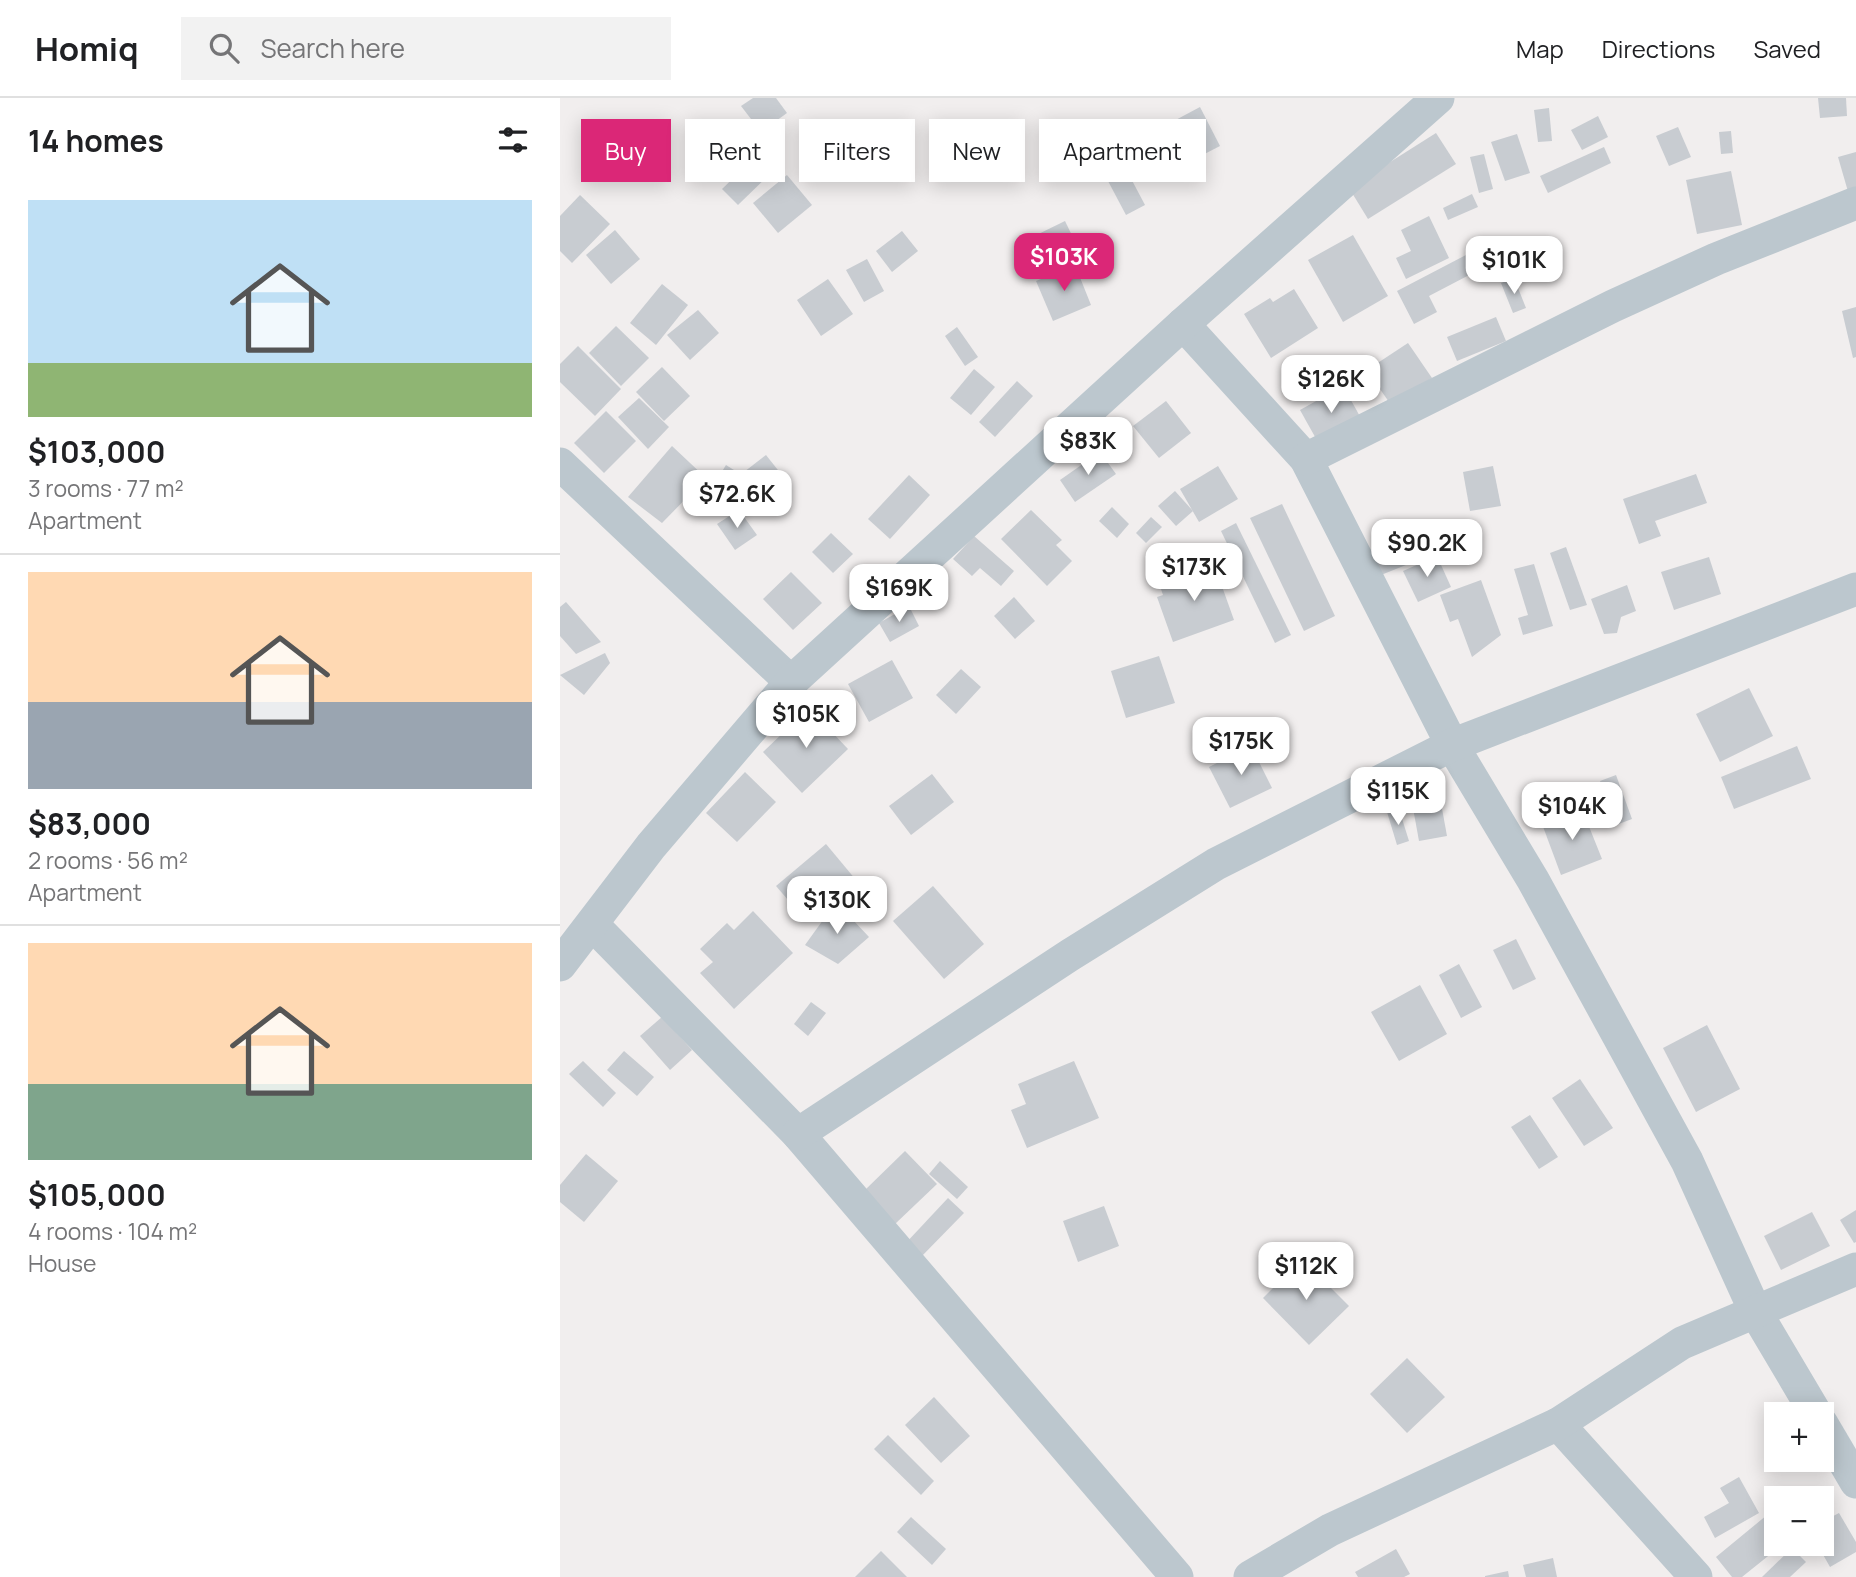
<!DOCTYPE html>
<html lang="en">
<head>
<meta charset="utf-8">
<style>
  body { margin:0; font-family:Manrope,sans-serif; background:#f2f2f2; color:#202124; height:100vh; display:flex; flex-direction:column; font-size:26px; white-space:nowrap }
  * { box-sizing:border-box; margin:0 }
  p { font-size:23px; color:#757577 }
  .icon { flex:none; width:38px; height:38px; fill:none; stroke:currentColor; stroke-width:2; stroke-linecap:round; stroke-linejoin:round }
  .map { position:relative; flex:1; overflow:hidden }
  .drawer { display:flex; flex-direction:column; background:#fff; width:560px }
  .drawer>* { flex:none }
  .hud { position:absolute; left:21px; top:21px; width:665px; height:63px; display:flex; gap:14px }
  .controls { position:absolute; left:1204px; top:1304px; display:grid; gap:14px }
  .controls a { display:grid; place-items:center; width:70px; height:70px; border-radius:0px; background:#fff; box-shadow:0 4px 18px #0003; font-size:35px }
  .price { position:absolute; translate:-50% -60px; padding:0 16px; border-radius:14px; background:#fff; color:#222; font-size:23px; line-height:46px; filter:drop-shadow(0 2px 4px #0008) }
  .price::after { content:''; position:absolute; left:50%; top:42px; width:21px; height:16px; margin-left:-10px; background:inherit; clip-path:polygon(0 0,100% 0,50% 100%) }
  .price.on { background:#db2777; color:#fff }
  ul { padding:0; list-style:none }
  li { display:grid; align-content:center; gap:14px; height:371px; padding:0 28px }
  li+li { border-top:2px solid #e0e0e0 }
  li span { display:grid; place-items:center; height:217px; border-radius:0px; color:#555 }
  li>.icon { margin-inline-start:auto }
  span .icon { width:126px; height:126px; fill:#fffc; stroke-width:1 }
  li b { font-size:30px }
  h2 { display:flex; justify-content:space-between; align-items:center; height:84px; padding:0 28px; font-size:30px }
  .pill { padding:0 24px; border-radius:0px; background:#fff; box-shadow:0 4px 18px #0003; font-size:24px; line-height:63px }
  .pill.on { background:#db2777; color:#fff }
  header { display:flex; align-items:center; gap:42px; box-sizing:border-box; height:98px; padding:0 35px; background:#fff; border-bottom:2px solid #e0e0e0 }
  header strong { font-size:33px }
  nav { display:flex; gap:38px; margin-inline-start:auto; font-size:24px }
  .search { width:490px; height:63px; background:#f2f2f2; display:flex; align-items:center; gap:18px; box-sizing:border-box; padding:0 24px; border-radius:0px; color:#757577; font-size:26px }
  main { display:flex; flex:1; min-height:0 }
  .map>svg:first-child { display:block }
  .building { fill:#c8ccd1 }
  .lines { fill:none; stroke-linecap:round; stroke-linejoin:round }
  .minor { stroke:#bcc7ce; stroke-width:33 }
</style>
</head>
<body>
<header>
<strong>Homiq</strong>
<div class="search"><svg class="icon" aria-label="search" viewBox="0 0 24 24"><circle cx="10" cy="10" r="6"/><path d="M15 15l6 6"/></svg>Search here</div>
<nav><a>Map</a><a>Directions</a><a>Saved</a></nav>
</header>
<main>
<section class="drawer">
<h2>14 homes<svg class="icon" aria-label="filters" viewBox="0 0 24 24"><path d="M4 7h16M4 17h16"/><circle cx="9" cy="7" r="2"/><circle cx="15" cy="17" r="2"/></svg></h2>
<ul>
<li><span style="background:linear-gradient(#bfe0f5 75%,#8fb573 0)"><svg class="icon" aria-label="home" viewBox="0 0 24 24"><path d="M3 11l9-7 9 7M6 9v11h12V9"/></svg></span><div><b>$103,000</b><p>3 rooms · 77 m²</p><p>Apartment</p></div></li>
<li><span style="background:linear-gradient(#ffd9b3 60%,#9aa5b1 0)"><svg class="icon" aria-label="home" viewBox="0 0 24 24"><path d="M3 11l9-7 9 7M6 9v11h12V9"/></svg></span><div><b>$83,000</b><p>2 rooms · 56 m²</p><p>Apartment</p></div></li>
<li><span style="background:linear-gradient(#ffd9b3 65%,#7fa58c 0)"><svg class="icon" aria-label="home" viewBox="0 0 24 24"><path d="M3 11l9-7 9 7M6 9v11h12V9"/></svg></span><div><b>$105,000</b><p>4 rooms · 104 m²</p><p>House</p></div></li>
</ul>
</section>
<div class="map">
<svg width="1296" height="1479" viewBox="0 0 1296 1479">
  <rect width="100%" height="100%" fill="#f1eeee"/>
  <g class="building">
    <polygon points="193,0 216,0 227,15 201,34 181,8"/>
    <polygon points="1258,0 1286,0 1287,18 1260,20"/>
    <polygon points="640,9 660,48 600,79 580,41"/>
    <polygon points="989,10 992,43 978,44 974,12"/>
    <polygon points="1038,18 1048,39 1022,52 1011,32"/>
    <polygon points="1118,29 1131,59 1109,68 1096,38"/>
    <polygon points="1171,33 1173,55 1161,56 1159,34"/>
    <polygon points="164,34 188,58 168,78 143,55"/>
    <polygon points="876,35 896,66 808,121 789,90"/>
    <polygon points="957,36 970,75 945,83 931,44"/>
    <polygon points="549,39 585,107 566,117 530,49"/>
    <polygon points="1044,49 1051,65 988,95 980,78"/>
    <polygon points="1296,54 1296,95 1289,97 1278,59"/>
    <polygon points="924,56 933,91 919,95 910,59"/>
    <polygon points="193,61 209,77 178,107 162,91"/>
    <polygon points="1171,73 1182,127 1137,136 1126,82"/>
    <polygon points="227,77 252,107 218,135 193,105"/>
    <polygon points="912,96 918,109 888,122 883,110"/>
    <polygon points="20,97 50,126 12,165 0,153 0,118"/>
    <polygon points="869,118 889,160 846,181 836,160 851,153 841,132"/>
    <polygon points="505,123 520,154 475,176 460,145"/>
    <polygon points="55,132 80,161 51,186 26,157"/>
    <polygon points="342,133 358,153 332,174 316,153"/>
    <polygon points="793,137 828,198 783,224 748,162"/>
    <polygon points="927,146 936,163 869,198 877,214 854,226 837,193"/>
    <polygon points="307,161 324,193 304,204 286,172"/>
    <polygon points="515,167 531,207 493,223 476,183"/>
    <polygon points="954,180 966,210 953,215 941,185"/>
    <polygon points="268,181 293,216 261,238 237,202"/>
    <polygon points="102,186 128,207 96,247 70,225"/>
    <polygon points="734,191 758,230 711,260 684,216 710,200 713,204"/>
    <polygon points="1296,209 1296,259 1293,260 1282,213"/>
    <polygon points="138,212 159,235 130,262 107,237"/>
    <polygon points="936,219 946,243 897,263 887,239"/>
    <polygon points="56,228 89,260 61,288 29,255"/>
    <polygon points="397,229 418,259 405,268 385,238"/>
    <polygon points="848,245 872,280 831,307 807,272"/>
    <polygon points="18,248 61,291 35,318 0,284 0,266"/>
    <polygon points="102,269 130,298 104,323 76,294"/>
    <polygon points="414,271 435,289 411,317 390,300"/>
    <polygon points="457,283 473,298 435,339 419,324"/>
    <polygon points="783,288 802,322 759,346 740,312"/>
    <polygon points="79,300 109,329 88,351 58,319"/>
    <polygon points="606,303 631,335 599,360 573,328"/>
    <polygon points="46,313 76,343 44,375 14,345"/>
    <polygon points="112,348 146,380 102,425 68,399"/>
    <polygon points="540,354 556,376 515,404 500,382"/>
    <polygon points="206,357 229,386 207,403 184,374"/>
    <polygon points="166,367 185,379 168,405 150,393"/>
    <polygon points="658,368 678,401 639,424 620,391"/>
    <polygon points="933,368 941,408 910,413 903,374"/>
    <polygon points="1136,376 1147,405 1095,423 1101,438 1079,446 1063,401"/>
    <polygon points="349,377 370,397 330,441 308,421"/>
    <polygon points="615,393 633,413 616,428 598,408"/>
    <polygon points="722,406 775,518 744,533 690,420"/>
    <polygon points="552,409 569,426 557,440 539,423"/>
    <polygon points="179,412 197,437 175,452 157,426"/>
    <polygon points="471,412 502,442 496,447 512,463 487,488 441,441"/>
    <polygon points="591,419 602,429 586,445 576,435"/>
    <polygon points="676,425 731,537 715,545 661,433"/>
    <polygon points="882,426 891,449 821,477 812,455"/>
    <polygon points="271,435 293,456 273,475 252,454"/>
    <polygon points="414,438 454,473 441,488 420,470 412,478 393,461"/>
    <polygon points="1006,449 1027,507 1010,512 990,455"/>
    <polygon points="877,458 891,489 858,504 843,473"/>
    <polygon points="1149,459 1161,496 1114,512 1101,474"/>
    <polygon points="654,466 674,522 613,544 597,499 603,497 599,485"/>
    <polygon points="974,466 993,528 963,537 958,520 968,517 954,471"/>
    <polygon points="231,474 262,505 233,532 203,501"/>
    <polygon points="921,482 941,537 912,559 898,521 890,524 880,497"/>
    <polygon points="1067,487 1076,513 1061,519 1057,535 1044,536 1031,501"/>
    <polygon points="454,499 475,523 455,541 434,518"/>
    <polygon points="6,504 41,544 16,556 0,538 0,509"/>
    <polygon points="349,508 359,528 330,544 319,525"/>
    <polygon points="45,555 50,565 24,597 0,577"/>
    <polygon points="599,558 615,605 566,620 551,573"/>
    <polygon points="332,562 353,600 309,624 288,586"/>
    <polygon points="401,571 421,589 396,616 376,597"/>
    <polygon points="1189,590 1213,638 1160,664 1136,616"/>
    <polygon points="249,610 288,651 242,695 203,654"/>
    <polygon points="691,648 712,690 670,710 649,669"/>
    <polygon points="1237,648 1251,681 1174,711 1161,679"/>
    <polygon points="185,674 216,704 177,744 146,715"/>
    <polygon points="372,676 394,704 351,737 329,708"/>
    <polygon points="1056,677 1072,721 1056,727 1040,683"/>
    <polygon points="879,694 887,738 859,743 851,699"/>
    <polygon points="839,711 849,743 837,747 827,714"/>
    <polygon points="1022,711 1042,761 1001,777 982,726"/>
    <polygon points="266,746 296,782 247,824 216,788"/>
    <polygon points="373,788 424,846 384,881 333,823"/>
    <polygon points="276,804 309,839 278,866 245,847"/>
    <polygon points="193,813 233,855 174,911 140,875 153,864 140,851 167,825 174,832"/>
    <polygon points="956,841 976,881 953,892 933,852"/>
    <polygon points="899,866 922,909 901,920 879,877"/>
    <polygon points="860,887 887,936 839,963 811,914"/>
    <polygon points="251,904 266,915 248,938 234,926"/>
    <polygon points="102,919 132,952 110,972 80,938"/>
    <polygon points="1147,927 1180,991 1136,1014 1103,950"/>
    <polygon points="64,953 94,979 77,998 47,972"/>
    <polygon points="23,963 56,995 43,1009 9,976"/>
    <polygon points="514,963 539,1020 467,1050 451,1012 466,1006 458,986"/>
    <polygon points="1020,981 1053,1030 1024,1048 992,1000"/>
    <polygon points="970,1017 998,1059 979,1071 951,1029"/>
    <polygon points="345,1053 377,1086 335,1126 304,1093"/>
    <polygon points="26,1056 58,1083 24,1124 0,1104 0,1087"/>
    <polygon points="380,1063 408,1089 397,1101 369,1076"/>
    <polygon points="388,1100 404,1115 359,1161 344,1147"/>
    <polygon points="544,1108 559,1148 518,1164 503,1123"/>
    <polygon points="1296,1112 1296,1144 1294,1145 1280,1122"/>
    <polygon points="1252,1114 1270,1148 1221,1172 1204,1138"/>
    <polygon points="742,1161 789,1208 749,1247 703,1200"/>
    <polygon points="847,1260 885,1299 847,1335 810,1296"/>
    <polygon points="374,1299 410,1338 381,1365 345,1327"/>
    <polygon points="328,1337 374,1383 361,1397 314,1351"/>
    <polygon points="1179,1379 1199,1415 1155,1440 1144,1419 1169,1405 1160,1390"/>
    <polygon points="1279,1415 1296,1444 1296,1454 1270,1469 1257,1446 1262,1446 1262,1424"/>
    <polygon points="1207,1417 1216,1428 1216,1446 1223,1446 1182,1479 1172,1479 1156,1459"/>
    <polygon points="351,1419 386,1451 372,1467 337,1434"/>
    <polygon points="1232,1450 1246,1464 1230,1479 1202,1479"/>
    <polygon points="836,1451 850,1476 844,1479 798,1479 795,1474"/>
    <polygon points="321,1453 347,1479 295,1479"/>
    <polygon points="993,1460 997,1479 966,1479 963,1467"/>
    <polygon points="948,1473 949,1479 925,1479 925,1478"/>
  </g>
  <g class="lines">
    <g class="minor">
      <polyline points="623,226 746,361 892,647 973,782 1127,1063 1195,1213 1256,1316"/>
      <polyline points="746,361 1053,208 1156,161 1296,105"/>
      <polyline points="0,366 231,584"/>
      <polyline points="32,826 238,1036 617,1479"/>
      <polyline points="0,867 91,748 231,584 623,226 878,0"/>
      <polyline points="238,1036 510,857 656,766 892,647 1296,491"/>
      <polyline points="998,1326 1136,1479"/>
      <polyline points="1262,1326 1296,1384"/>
      <polyline points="690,1479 770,1432 998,1326 1122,1245 1296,1171"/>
    </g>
  </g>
</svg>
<div class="controls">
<a>+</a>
<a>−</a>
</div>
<b class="price on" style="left:504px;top:195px">$103K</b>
<b class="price" style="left:954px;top:198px">$101K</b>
<b class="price" style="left:771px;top:317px">$126K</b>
<b class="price" style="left:528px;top:379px">$83K</b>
<b class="price" style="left:177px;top:432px">$72.6K</b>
<b class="price" style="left:867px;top:481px">$90.2K</b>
<b class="price" style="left:634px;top:505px">$173K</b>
<b class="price" style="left:339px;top:526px">$169K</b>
<b class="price" style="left:246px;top:652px">$105K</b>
<b class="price" style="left:681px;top:679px">$175K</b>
<b class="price" style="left:838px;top:729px">$115K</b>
<b class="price" style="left:1012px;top:744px">$104K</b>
<b class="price" style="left:277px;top:838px">$130K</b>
<b class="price" style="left:746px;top:1204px">$112K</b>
<div class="hud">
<a class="pill on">Buy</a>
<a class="pill">Rent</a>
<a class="pill">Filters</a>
<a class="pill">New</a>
<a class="pill">Apartment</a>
</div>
</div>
</main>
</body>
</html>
